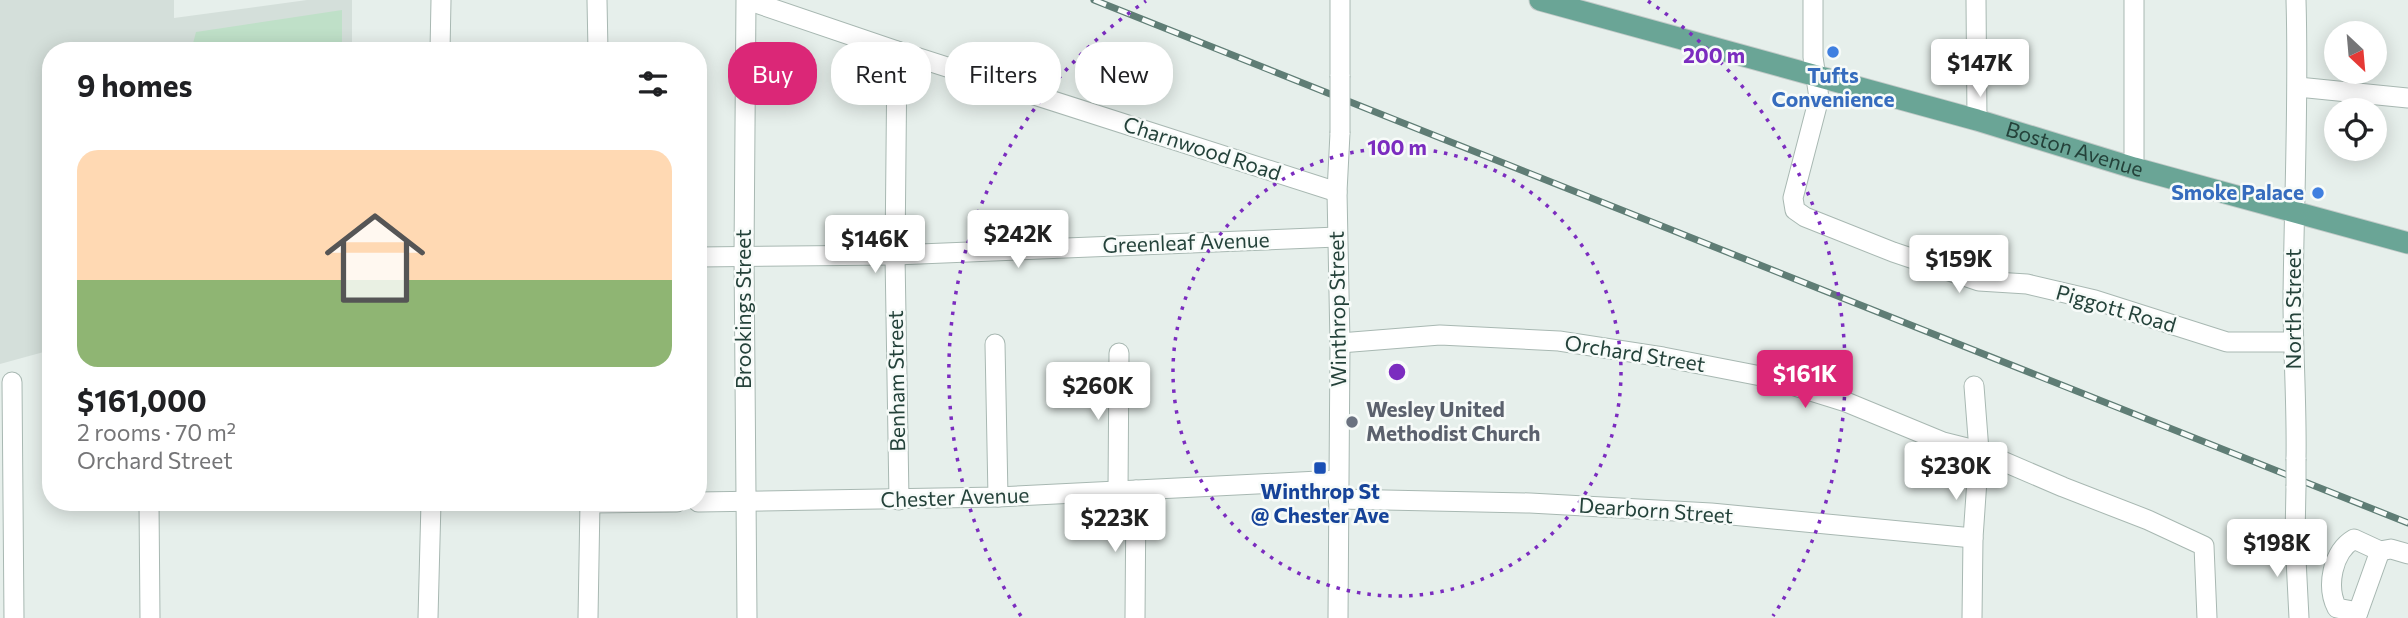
<!DOCTYPE html>
<html lang="en">
<head>
<meta charset="utf-8">
<style>
  body { margin:0; font-family:Commissioner,sans-serif; background:#f2f2f2; color:#202124; height:100vh; display:flex; flex-direction:column; font-size:26px; white-space:nowrap }
  * { box-sizing:border-box; margin:0 }
  p { font-size:23px; color:#757577 }
  .icon { flex:none; width:38px; height:38px; fill:none; stroke:currentColor; stroke-width:2; stroke-linecap:round; stroke-linejoin:round }
  .map { position:relative; flex:1; overflow:hidden }
  .details { position:absolute; left:42px; top:42px; width:665px; height:469px; display:flex; flex-direction:column; background:#fff; border-radius:28px; box-shadow:0 4px 18px #0003 }
  .details>* { flex:none }
  .top-card { position:absolute; left:728px; top:42px; width:665px; height:63px; display:flex; gap:14px }
  .needle { width:46px; rotate:154deg }
  .controls { position:absolute; left:2324px; top:21px; display:grid; gap:14px }
  .controls a { display:grid; place-items:center; width:63px; height:63px; border-radius:50%; background:#fff; box-shadow:0 4px 18px #0003; font-size:35px }
  .price { position:absolute; translate:-50% -60px; padding:0 16px; border-radius:7px; background:#fff; color:#222; font-size:23px; line-height:46px; filter:drop-shadow(0 2px 4px #0008) }
  .price::after { content:''; position:absolute; left:50%; top:42px; width:21px; height:16px; margin-left:-10px; background:inherit; clip-path:polygon(0 0,100% 0,50% 100%) }
  .price.on { background:#db2777; color:#fff }
  ul { padding:0; list-style:none }
  li { display:grid; align-content:center; gap:14px; height:371px; padding:0 35px }
  li+li { border-top:2px solid #e0e0e0 }
  li span { display:grid; place-items:center; height:217px; border-radius:21px; color:#555 }
  li>.icon { margin-inline-start:auto }
  span .icon { width:126px; height:126px; fill:#fffc; stroke-width:1 }
  li b { font-size:30px }
  h2 { display:flex; justify-content:space-between; align-items:center; height:84px; padding:0 35px; font-size:30px }
  .pill { padding:0 24px; border-radius:28px; background:#fff; box-shadow:0 4px 18px #0003; font-size:24px; line-height:63px }
  .pill.on { background:#db2777; color:#fff }
  .map>svg:first-child { display:block }
  .built { fill:#d4dfda }
  .green { fill:#bfe0c8 }
  .lines { fill:none; stroke-linecap:round; stroke-linejoin:round }
  .minor-casing { stroke:#a8b8b2; stroke-width:21 }
  .major-casing { stroke:#c2cac8; stroke-width:23 }
  .minor { stroke:#fff; stroke-width:19 }
  .major { stroke:#6aa596; stroke-width:21 }
  .rail-casing { stroke:#5f7d75; stroke-width:7 }
  .rail { stroke:#f7fbf9; stroke-width:4.5; stroke-dasharray:13; stroke-linecap:butt }
  .minor-bridge-casing { stroke:#a8b8b2; stroke-width:21; stroke-linecap:butt }
  .minor-bridge { stroke:#fff; stroke-width:19 }
  .ring { fill:none; stroke:#7b2cbf; stroke-width:3.5; stroke-dasharray:3.5 7 }
  .shop-dot { fill:#3f7fe0; stroke:#f7fbf9; stroke-width:2.5 }
  .worship-dot { fill:#6b7280; stroke:#f7fbf9; stroke-width:2.5 }
  .transit-dot { fill:#1a4fb4; stroke:#f7fbf9; stroke-width:2.5 }
  .labels { text-anchor:middle; stroke-width:5; stroke-linejoin:round; paint-order:stroke }
  .shop-label { font-size:21px; font-weight:bold; fill:#366cbe; stroke:#f7fbf9 }
  .street-label { font-size:21px; fill:#24423a; stroke:#f7fbf9 }
  .worship-label { font-size:21px; font-weight:bold; fill:#5b616d; stroke:#f7fbf9; text-anchor:start }
  .transit-label { font-size:21px; font-weight:bold; fill:#164399; stroke:#f7fbf9 }
  .centre { fill:#7b2cbf; stroke:#f7fbf9; stroke-width:3.5 }
  .ring-label { font-size:21px; text-anchor:middle; font-weight:bold; fill:#7b2cbf; stroke:#f7fbf9; stroke-width:5; stroke-linejoin:round; paint-order:stroke }
</style>
</head>
<body>
<div class="map">
<svg width="2408" height="618" viewBox="0 0 2408 618">
  <rect width="100%" height="100%" fill="#e6efeb"/>
  <polygon class="built" points="0,0 174,0 174,18 307,0 352,0 352,51 51,51 51,350 0,364"/>
  <polygon class="green" points="342,10 342,51 191,51 196,32"/>
  <g class="lines">
    <g class="minor-casing">
      <g id="minor">
        <polyline points="597,0 598,51"/>
        <polyline points="746,0 744,255 747,618"/>
        <polyline points="747,0 897,51 1337,192"/>
        <polyline points="1340,0 1340,76"/>
        <polyline points="1813,0 1813,57 1819,98 1793,198 1795,210 1805,217 1893,252 1979,281 2027,284 2095,300 2227,342 2293,342"/>
        <polyline points="1976,0 1977,120"/>
        <polyline points="2134,0 2134,168"/>
        <polyline points="440,51 441,0"/>
        <polyline points="897,51 895,255 899,500"/>
        <polyline points="2298,87 2408,98"/>
        <polyline points="698,257 895,255 1337,237"/>
        <polyline points="1340,343 1440,335 1559,341 1663,357 1766,377 1846,402 1943,442 1979,451 2063,487 2148,520 2204,546 2207,618"/>
        <polyline points="995,344 998,497"/>
        <polyline points="12,382 14,618"/>
        <path d="M2296 459C2297 405 2293 352 2293 299 2294 199 2299 100 2296 0"/>
        <polyline points="2296,486 2295,539 2299,618"/>
        <polyline points="1118,491 1119,353"/>
        <polyline points="1338,499 1530,503 1711,513 1973,538"/>
        <polyline points="149,502 150,618"/>
        <polyline points="698,502 998,497 1338,480"/>
        <polyline points="590,503 677,502"/>
        <polyline points="2380,551 2391,549 2408,554"/>
        <path d="M2358 612 2337 608C2326 587 2332 552 2354 539L2380 551"/>
        <polyline points="428,618 431,502"/>
        <polyline points="588,618 590,502"/>
        <polyline points="1135,618 1136,490"/>
        <polyline points="1338,618 1340,343 1337,192 1340,133"/>
        <polyline points="1972,618 1973,538 1979,451 1974,386"/>
        <polyline points="2356,618 2380,551"/>
      </g>
    </g>
    <g class="major-casing">
      <g id="major">
        <path id="s1" d="M1540 0 1977 120 2134 168 2408 243"/>
      </g>
    </g>
    <use href="#minor" class="minor"/>
    <use href="#major" class="major"/>
    <g class="rail-casing">
      <polyline id="rail" points="1094,0 2408,523"/>
    </g>
    <use href="#rail" class="rail"/>
    <g class="minor-bridge-casing">
      <g id="minor-bridge">
        <polyline points="1340,133 1340,76"/>
        <polyline points="2296,459 2296,486"/>
      </g>
    </g>
    <use href="#minor-bridge" class="minor-bridge"/>
  </g>
  <g class="ring">
    <circle cx="1397" cy="372" r="224"/>
    <path d="M1021 616A448 448 0 0 1 1146 1M1648 1A448 448 0 0 1 1773 616"/>
  </g>
  <g class="shop-dot">
    <circle cx="1833" cy="52" r="7"/>
    <circle cx="2318" cy="193" r="7"/>
  </g>
  <circle class="worship-dot" cx="1352" cy="422" r="7"/>
  <rect class="transit-dot" x="1313" y="461" width="14" height="14" rx="3.5"/>
  <g class="labels">
    <g class="shop-label">
      <text x="1833" y="83">Tufts<tspan x="1833" dy="24">Convenience</tspan></text>
      <text x="2304" y="200" text-anchor="end">Smoke Palace</text>
    </g>
    <g class="street-label">
      <text transform="translate(1202 149) rotate(18)" y="7">Charnwood Road</text>
      <text dy="7" stroke="none"><textPath href="#s1" startOffset="555">Boston Avenue</textPath></text>
      <text transform="translate(1186 243) rotate(-2)" y="7">Greenleaf Avenue</text>
      <text transform="translate(744 309) rotate(-90)" y="7">Brookings Street</text>
      <text transform="translate(1338 309) rotate(-91)" y="7">Winthrop Street</text>
      <text transform="translate(2116 309) rotate(16)" y="7">Piggott Road</text>
      <text transform="translate(2294 309) rotate(-90)" y="7">North Street</text>
      <text transform="translate(1635 354) rotate(9)" y="7">Orchard Street</text>
      <text transform="translate(897 381) rotate(-91)" y="7">Benham Street</text>
      <text transform="translate(955 498) rotate(-2)" y="7">Chester Avenue</text>
      <text transform="translate(1656 511) rotate(4)" y="7">Dearborn Street</text>
    </g>
    <g class="worship-label">
      <text x="1366" y="417">Wesley United<tspan x="1366" dy="24">Methodist Church</tspan></text>
    </g>
    <g class="transit-label">
      <text x="1320" y="499">Winthrop St<tspan x="1320" dy="24">@ Chester Ave</tspan></text>
    </g>
  </g>
  <circle cx="1397" cy="372" r="10" class="centre"/>
  <g class="ring-label">
    <text x="1714" y="63">200 m</text>
    <text x="1397" y="155">100 m</text>
  </g>
</svg>
<div class="controls">
<a><svg class="needle" viewBox="-14 -14 28 28"><path d="M0-13l5 13h-10z" fill="#e53935"/><path d="M0 13l5-13h-10z" fill="#757577"/></svg></a>
<a><svg class="icon" aria-label="locate" viewBox="0 0 24 24"><circle cx="12" cy="12" r="6"/><path d="M12 2v4M12 18v4M2 12h4M18 12h4"/></svg></a>
</div>
<b class="price" style="left:1980px;top:99px">$147K</b>
<b class="price" style="left:1018px;top:270px">$242K</b>
<b class="price" style="left:875px;top:275px">$146K</b>
<b class="price" style="left:1959px;top:295px">$159K</b>
<b class="price on" style="left:1805px;top:410px">$161K</b>
<b class="price" style="left:1098px;top:422px">$260K</b>
<b class="price" style="left:1956px;top:502px">$230K</b>
<b class="price" style="left:1115px;top:554px">$223K</b>
<b class="price" style="left:2277px;top:579px">$198K</b>
<div class="top-card">
<a class="pill on">Buy</a>
<a class="pill">Rent</a>
<a class="pill">Filters</a>
<a class="pill">New</a>
</div>
<section class="details">
<h2>9 homes<svg class="icon" aria-label="filters" viewBox="0 0 24 24"><path d="M4 7h16M4 17h16"/><circle cx="9" cy="7" r="2"/><circle cx="15" cy="17" r="2"/></svg></h2>
<ul>
<li><span style="background:linear-gradient(#ffd9b3 60%,#8fb573 0)"><svg class="icon" aria-label="home" viewBox="0 0 24 24"><path d="M3 11l9-7 9 7M6 9v11h12V9"/></svg></span><div><b>$161,000</b><p>2 rooms · 70 m²</p><p>Orchard Street</p></div></li>
</ul>
</section>
</div>
</body>
</html>
